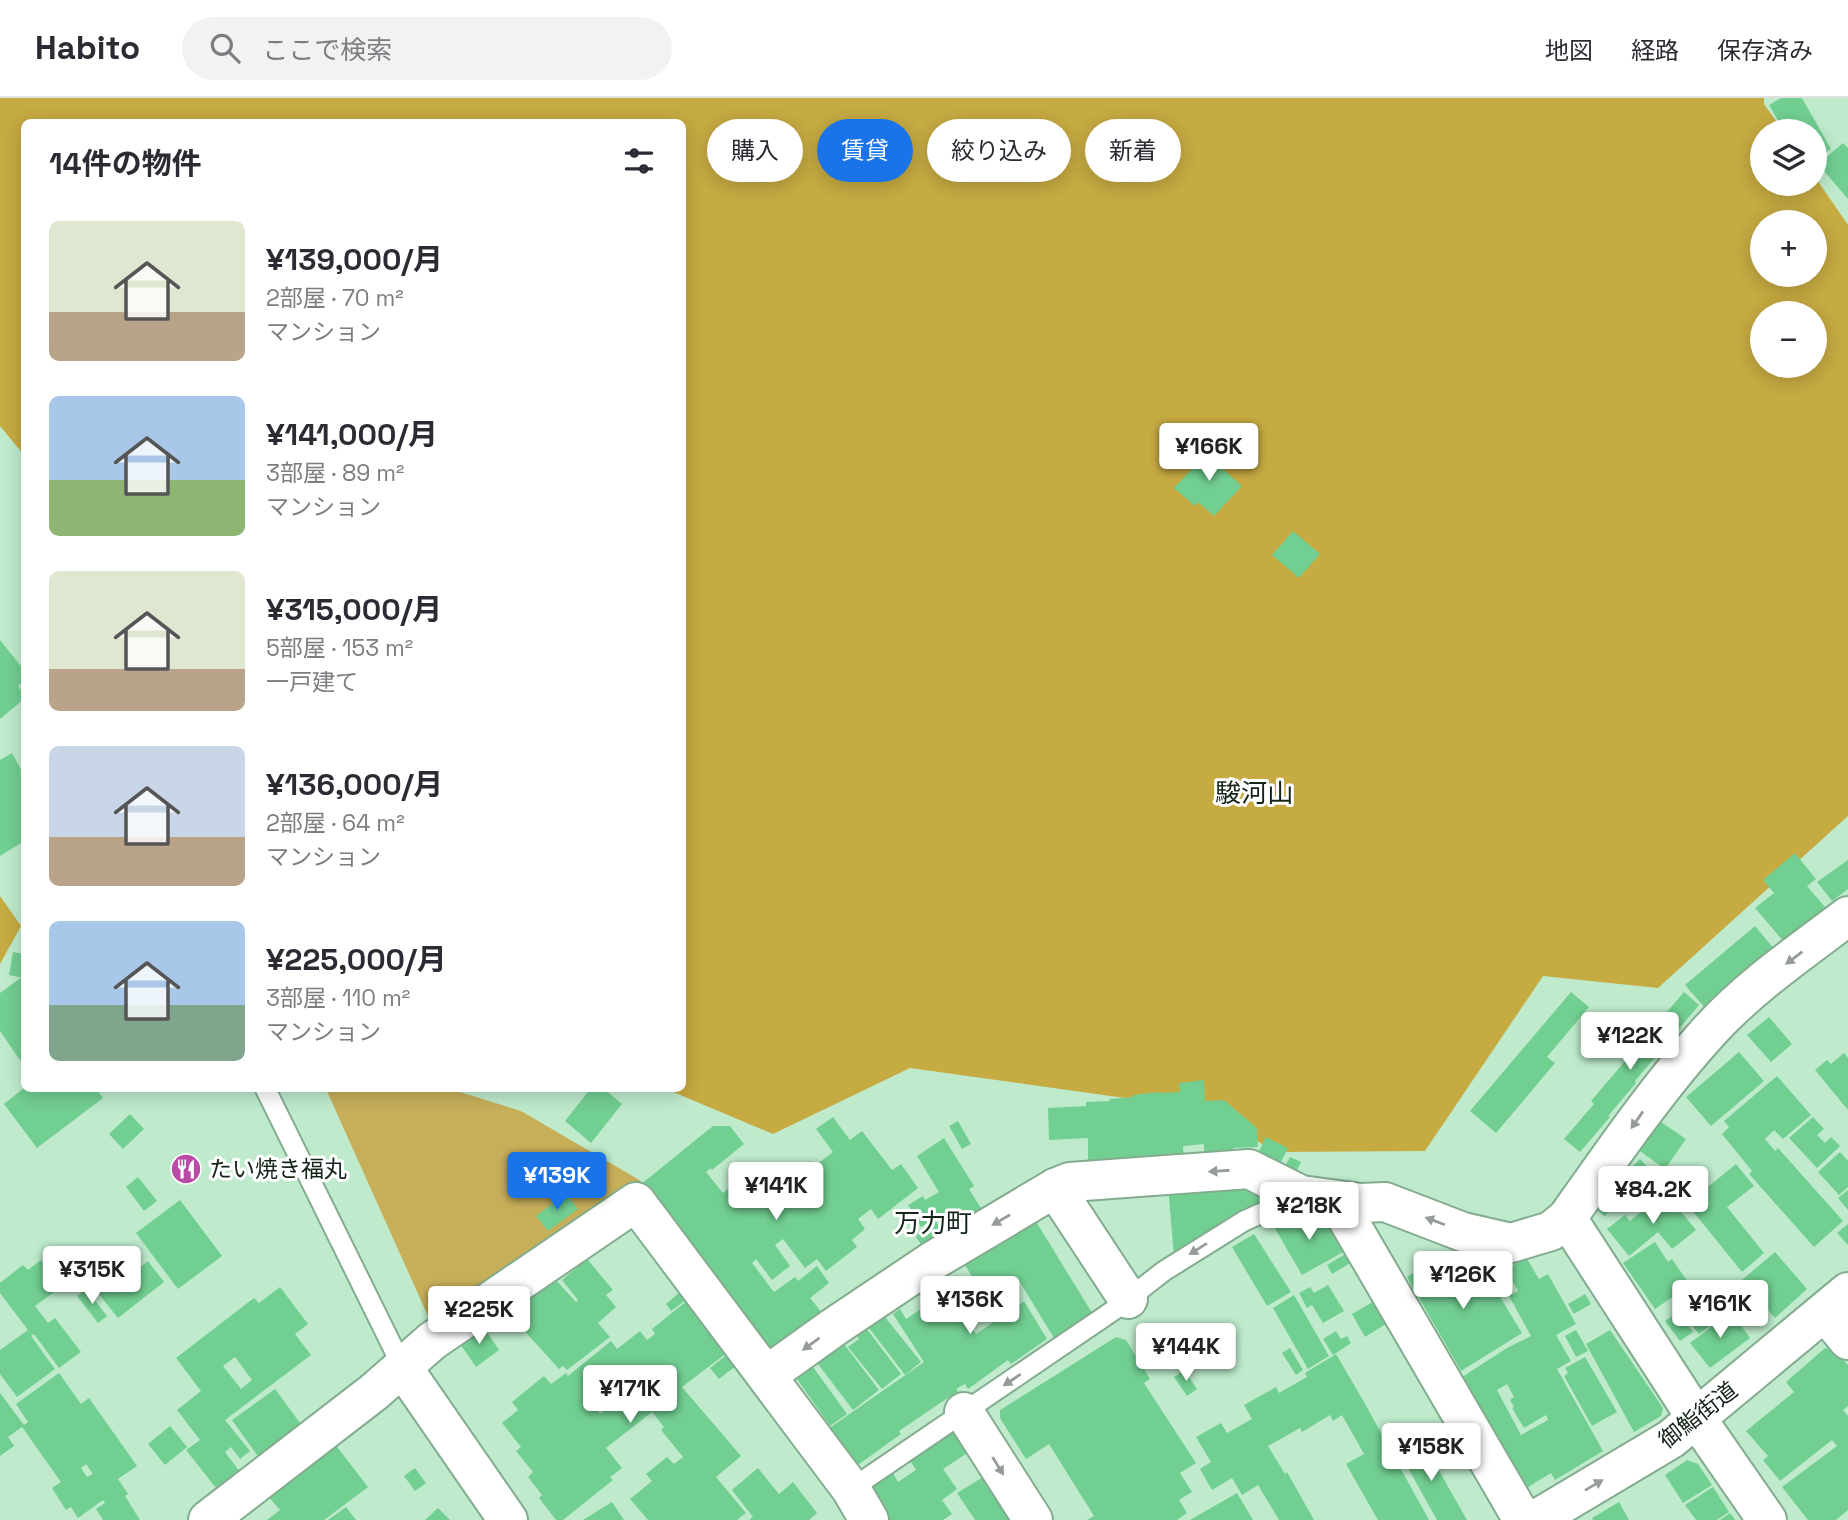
<!DOCTYPE html>
<html lang="ja">
<head>
<meta charset="utf-8">
<style>
  body { margin:0; font-family:"Space Grotesk","Noto Sans JP",sans-serif; background:#f2f2f3; color:#2b2b33; height:100vh; display:flex; flex-direction:column; font-size:26px; white-space:nowrap }
  * { box-sizing:border-box; margin:0 }
  p { font-size:23px; color:#7c7c81 }
  .icon { flex:none; width:38px; height:38px; fill:none; stroke:currentColor; stroke-width:2; stroke-linecap:round; stroke-linejoin:round }
  .map { position:relative; flex:1; overflow:hidden }
  .sheet { position:absolute; left:21px; top:21px; width:665px; height:973px; display:flex; flex-direction:column; background:#fff; border-radius:10px; box-shadow:0 4px 18px #0003 }
  .sheet>* { flex:none }
  .hud { position:absolute; left:707px; top:21px; width:665px; height:63px; display:flex; gap:14px }
  .tools { position:absolute; left:1750px; top:21px; display:grid; gap:14px }
  .tools a { display:grid; place-items:center; width:77px; height:77px; border-radius:50%; background:#fff; box-shadow:0 4px 18px #0003; font-size:35px }
  .price { position:absolute; translate:-50% -60px; padding:0 16px; border-radius:7px; background:#fff; color:#222; font-size:23px; line-height:46px; filter:drop-shadow(0 2px 4px #0008) }
  .price::after { content:''; position:absolute; left:50%; top:42px; width:21px; height:16px; margin-left:-10px; background:inherit; clip-path:polygon(0 0,100% 0,50% 100%) }
  .price.current { background:#1a73e8; color:#fff }
  ul { padding:0; list-style:none }
  li { display:flex; align-items:center; gap:21px; height:175px; padding:0 28px }
  li span { display:grid; place-items:center; flex:none; width:196px; height:140px; border-radius:10px; color:#555 }
  li>.icon { margin-inline-start:auto }
  span .icon { width:84px; height:84px; fill:#fffc; stroke-width:1 }
  li b { font-size:30px }
  h2 { display:flex; justify-content:space-between; align-items:center; height:84px; padding:0 28px; font-size:30px }
  .tag { padding:0 24px; border-radius:32px; background:#fff; box-shadow:0 4px 18px #0003; font-size:24px; line-height:63px }
  .tag.current { background:#1a73e8; color:#fff }
  header { display:flex; align-items:center; gap:42px; box-sizing:border-box; height:98px; padding:0 35px; background:#fff; border-bottom:2px solid #e1e1e2 }
  header strong { font-size:33px }
  nav { display:flex; gap:38px; margin-inline-start:auto; font-size:24px }
  .search { width:490px; height:63px; background:#f2f2f3; display:flex; align-items:center; gap:18px; box-sizing:border-box; padding:0 24px; border-radius:38px; color:#7c7c81; font-size:26px }
  .map>svg:first-child { display:block }
  .green { fill:#c7af5a }
  .forest { fill:#c6aa42; fill-rule:evenodd }
  .building { fill:#72cf92; fill-rule:evenodd }
  .lines { fill:none; stroke-linecap:round; stroke-linejoin:round }
  .service-casing { stroke:#83ac8f; stroke-width:23 }
  .minor-casing { stroke:#83ac8f; stroke-width:42 }
  .tertiary-casing { stroke:#83ac8f; stroke-width:42 }
  .service { stroke:#fff; stroke-width:19 }
  .minor { stroke:#fff; stroke-width:38 }
  .tertiary { stroke:#fff; stroke-width:38 }
  .oneway { fill:#959c98 }
  .labels { text-anchor:middle; stroke-width:6; stroke-linejoin:round; paint-order:stroke }
  .poi-label { font-size:23px; fill:#142419; stroke:#fff; text-anchor:start }
  .street-label { font-size:23px; fill:#142419; stroke:#fff }
  .quarter-label { font-size:26px; fill:#142419; stroke:#fff }
</style>
</head>
<body>
<header>
<strong>Habito</strong>
<div class="search"><svg class="icon" aria-label="search" viewBox="0 0 24 24"><circle cx="10" cy="10" r="6"/><path d="M15 15l6 6"/></svg>ここで検索</div>
<nav><a>地図</a><a>経路</a><a>保存済み</a></nav>
</header>
<div class="map">
<svg width="1848" height="1422" viewBox="0 0 1848 1422">
  <rect width="100%" height="100%" fill="#bfebcc"/>
  <polygon class="green" points="447,990 521,1013 641,1083 432,1227 326,991"/>
  <g class="forest">
    <path d="M0 0H1764V6L1783 33H1762V86H1815V79L1848 127V718L1658 890 1543 878 1425 1053 1276 1054 1203 1011 910 970 773 1036 666 991 682 990V24H24V357L0 328ZM1762 124H1815V177H1762ZM1762 215H1815V268H1762Z"/>
    <polygon points="0,798 21,828 0,866"/>
  </g>
  <g class="building">
    <polygon points="1781,0 1802,0 1831,51 1815,61 1815,33 1784,33 1769,7"/>
    <polygon points="1843,45 1848,50 1848,101 1818,66"/>
    <polygon points="1212,349 1230,366 1224,372 1242,388 1214,418 1198,404 1195,408 1174,390"/>
    <polygon points="1293,433 1320,456 1299,480 1272,457"/>
    <polygon points="0,542 24,572 24,583 18,588 24,597 24,601 0,621"/>
    <polygon points="12,655 23,675 20,676 24,684 24,726 22,727 24,731 24,743 0,758 0,662"/>
    <polygon points="1795,755 1816,781 1807,788 1825,809 1784,844 1755,810 1774,795 1763,782"/>
    <polygon points="1848,762 1848,791 1832,803 1817,784"/>
    <polygon points="1755,828 1775,852 1705,910 1685,887"/>
    <polygon points="13,854 24,856 24,880 9,877"/>
    <polygon points="22,879 24,883 24,968 0,933 0,895"/>
    <polygon points="1571,894 1589,909 1547,959 1555,965 1496,1035 1470,1013"/>
    <polygon points="1684,894 1699,907 1635,983 1636,985 1608,1018 1610,1019 1580,1054 1564,1041 1594,1006 1591,1003"/>
    <polygon points="1769,919 1792,946 1771,964 1747,937"/>
    <polygon points="1739,954 1764,983 1711,1028 1686,999"/>
    <polygon points="1844,955 1848,960 1848,1012 1815,972 1827,962 1831,966"/>
    <polygon points="1777,978 1811,1017 1783,1041 1774,1032 1765,1041 1775,1053 1778,1050 1843,1123 1814,1149 1749,1076 1752,1073 1722,1036 1729,1029 1724,1023"/>
    <polygon points="1204,982 1205,1003 1224,1002 1257,1030 1258,1049 1233,1050 1234,1056 1204,1057 1204,1046 1183,1048 1184,1066 1088,1064 1088,1040 1049,1042 1048,1010 1086,1008 1086,1004 1110,1003 1109,1001 1133,999 1133,997 1158,994 1158,995 1180,994 1179,985"/>
    <polygon points="24,990 96,990 103,1000 37,1050 4,1006"/>
    <polygon points="591,990 603,990 622,1006 591,1045 565,1023"/>
    <polygon points="130,1016 144,1031 123,1051 109,1036"/>
    <polygon points="833,1019 850,1042 862,1033 892,1072 901,1066 918,1090 878,1121 871,1111 858,1121 865,1131 852,1142 857,1149 826,1173 817,1161 805,1170 783,1141 775,1147 790,1168 772,1182 756,1161 752,1165 774,1194 795,1179 798,1183 817,1168 829,1185 810,1200 823,1216 771,1256 640,1087 713,1028 730,1028 744,1046 712,1072 711,1070 706,1074 723,1095 739,1082 755,1103 809,1063 813,1069 833,1054 816,1031"/>
    <polygon points="1813,1019 1824,1031 1817,1037 1825,1045 1831,1039 1840,1048 1817,1070 1789,1040"/>
    <polygon points="1658,1022 1686,1041 1665,1071 1637,1051"/>
    <polygon points="958,1023 971,1046 962,1051 949,1028"/>
    <polygon points="1266,1039 1288,1050 1281,1064 1259,1053"/>
    <polygon points="944,1040 974,1088 969,1091 982,1112 945,1134 936,1120 921,1129 908,1107 923,1098 925,1102 939,1094 917,1058"/>
    <polygon points="1840,1054 1848,1063 1848,1089 1839,1097 1818,1074"/>
    <polygon points="1290,1059 1301,1064 1295,1076 1284,1070"/>
    <polygon points="1640,1061 1665,1088 1638,1113 1613,1088"/>
    <polygon points="1736,1066 1754,1088 1727,1109 1764,1155 1742,1174 1687,1106"/>
    <polygon points="138,1079 157,1103 144,1113 126,1089"/>
    <polygon points="1248,1083 1274,1105 1174,1158 1168,1088"/>
    <polygon points="1848,1092 1848,1112 1838,1100"/>
    <polygon points="1613,1093 1621,1098 1605,1118 1597,1112"/>
    <polygon points="1665,1094 1696,1132 1672,1151 1658,1134 1629,1158 1607,1131 1625,1117 1630,1123"/>
    <polygon points="566,1095 578,1111 548,1133 536,1118"/>
    <polygon points="180,1102 222,1158 178,1191 136,1135"/>
    <polygon points="1032,1117 1094,1218 1076,1230 1073,1227 1054,1240 1018,1181 1007,1189 1018,1208 1024,1203 1047,1241 1011,1266 1008,1262 968,1291 965,1286 956,1291 958,1293 899,1333 901,1336 855,1369 828,1331 924,1264 893,1216 900,1211 906,1221 947,1194 976,1236 998,1221 960,1159 992,1140 997,1149 1007,1142 1002,1134"/>
    <polygon points="1326,1121 1345,1153 1302,1177 1270,1122"/>
    <polygon points="935,1122 947,1141 927,1155 914,1136"/>
    <polygon points="1848,1126 1848,1147 1837,1135"/>
    <polygon points="1254,1136 1291,1194 1267,1208 1232,1149"/>
    <polygon points="1655,1144 1668,1164 1672,1161 1690,1187 1655,1211 1623,1165"/>
    <polygon points="127,1150 141,1169 148,1163 164,1184 118,1220 87,1181"/>
    <polygon points="1451,1152 1473,1190 1484,1184 1492,1197 1497,1194 1522,1235 1461,1273 1407,1179"/>
    <polygon points="1775,1154 1807,1191 1775,1220 1742,1182"/>
    <polygon points="1347,1155 1352,1164 1332,1176 1327,1167"/>
    <polygon points="1490,1156 1508,1186 1497,1192 1480,1162"/>
    <path d="M1526 1159 1539 1181 1548 1176 1576 1226 1556 1237 1571 1263 1557 1271 1603 1353 1555 1382 1551 1375 1523 1392 1459 1281 1507 1250 1531 1238 1509 1198 1518 1193 1506 1171ZM1507 1286 1514 1299 1510 1302 1514 1309 1512 1310 1524 1330 1546 1317 1548 1322 1521 1337 1497 1292Z"/>
    <polygon points="587,1161 613,1192 606,1197 616,1209 598,1225 610,1239 567,1272 563,1268 559,1271 510,1217 553,1179 576,1204 578,1202 562,1182"/>
    <polygon points="41,1162 61,1189 35,1208 48,1225 55,1220 81,1254 59,1270 34,1236 31,1238 55,1271 17,1299 0,1276 0,1252 28,1232 0,1195 0,1185 23,1167 28,1172"/>
    <polygon points="1704,1184 1727,1215 1699,1236 1683,1216 1688,1211 1681,1202"/>
    <polygon points="1328,1187 1344,1213 1323,1225 1312,1207 1307,1210 1299,1195 1310,1189 1314,1195"/>
    <path d="M280 1189 308 1226 295 1236 311 1257 225 1322 250 1353 240 1361 231 1349 225 1354 243 1378 220 1395 186 1352 200 1342 177 1312 201 1293 176 1260 254 1200 259 1205ZM235 1259 252 1282 241 1291 223 1268Z"/>
    <polygon points="86,1191 107,1218 98,1225 77,1198"/>
    <polygon points="680,1194 686,1202 671,1213 666,1206"/>
    <polygon points="1585,1196 1591,1206 1574,1216 1568,1206"/>
    <polygon points="1294,1197 1329,1258 1308,1271 1273,1210"/>
    <path d="M688 1202 728 1254 682 1289 741 1358 716 1379 746 1415 737 1422H648L630 1401 652 1383 646 1376 667 1359 674 1366 683 1359 661 1332 664 1329 652 1314 606 1350 622 1370 610 1379 613 1382 563 1422H556L539 1400 542 1397 528 1379 533 1374 516 1353 521 1349 502 1325 518 1312 512 1304 544 1278 551 1286 566 1275 568 1278 611 1243 617 1251 640 1233 647 1242 655 1236 652 1231ZM607 1279 622 1298 600 1316 585 1297Z"/>
    <polygon points="1376,1202 1389,1224 1365,1239 1352,1216"/>
    <polygon points="881,1214 921,1264 905,1277 866,1226"/>
    <polygon points="1678,1214 1693,1234 1680,1243 1665,1223"/>
    <polygon points="1731,1214 1750,1240 1710,1270 1690,1245"/>
    <polygon points="482,1227 499,1252 476,1269 458,1243"/>
    <polygon points="866,1230 901,1276 882,1291 848,1249 859,1241 857,1237"/>
    <polygon points="1576,1232 1588,1253 1576,1259 1565,1238"/>
    <polygon points="1610,1232 1663,1310 1661,1318 1634,1334 1586,1246"/>
    <polygon points="1336,1233 1341,1241 1347,1238 1351,1245 1333,1257 1323,1241"/>
    <polygon points="1116,1239 1126,1242 1150,1281 1144,1285 1196,1365 1180,1375 1192,1394 1179,1402 1187,1415 1177,1422 1087,1422 1094,1418 1049,1346 1026,1361 1000,1320 1000,1312"/>
    <polygon points="844,1246 879,1292 853,1312 818,1266"/>
    <polygon points="1290,1250 1303,1272 1296,1277 1282,1255"/>
    <polygon points="1825,1250 1835,1252 1848,1267 1848,1308 1843,1312 1848,1318 1848,1412 1836,1422 1808,1422 1782,1389 1837,1348 1832,1342 1780,1383 1763,1362 1768,1358 1746,1333 1794,1294 1786,1284"/>
    <polygon points="728,1256 737,1267 719,1281 710,1270"/>
    <polygon points="1336,1256 1364,1304 1429,1422 1378,1422 1346,1366 1364,1356 1342,1317 1333,1323 1330,1317 1302,1334 1300,1330 1268,1348 1285,1376 1287,1374 1314,1422 1279,1422 1258,1387 1242,1397 1232,1380 1212,1392 1200,1371 1211,1364 1196,1339 1221,1325 1227,1335 1252,1321 1244,1307 1276,1289 1279,1295 1307,1279 1305,1275"/>
    <polygon points="1585,1259 1617,1314 1592,1328 1564,1278 1568,1275 1565,1270"/>
    <polygon points="813,1269 847,1316 830,1328 797,1281"/>
    <polygon points="1184,1272 1197,1291 1187,1298 1174,1279"/>
    <path d="M59 1275 81 1306 89 1300 137 1368 118 1381 128 1396 125 1398 140 1422H103L96 1411 105 1405 103 1402 78 1420 71 1409 66 1412 52 1390 61 1384 22 1329 8 1339 14 1348 0 1358V1295L24 1327 28 1324 16 1306ZM86 1366 93 1376 87 1379 81 1370Z"/>
    <polygon points="275,1291 303,1329 260,1361 232,1322"/>
    <polygon points="170,1328 187,1349 165,1367 148,1346"/>
    <polygon points="957,1328 972,1352 943,1371 957,1391 942,1402 952,1416 943,1422 887,1422 867,1389 891,1372 898,1384 916,1372 909,1361"/>
    <polygon points="1421,1341 1467,1422 1437,1422 1399,1354"/>
    <polygon points="334,1345 368,1389 324,1422 267,1422 280,1412 267,1397"/>
    <polygon points="1687,1362 1698,1366 1712,1387 1683,1405 1665,1377"/>
    <polygon points="415,1370 426,1385 415,1393 404,1378"/>
    <polygon points="758,1370 779,1396 793,1384 817,1415 809,1422 749,1422 753,1419 732,1392"/>
    <polygon points="988,1376 1017,1422 975,1422 957,1395"/>
    <polygon points="1713,1389 1729,1414 1717,1422 1696,1422 1685,1407"/>
    <polygon points="1237,1395 1253,1422 1190,1422"/>
    <polygon points="612,1404 624,1422 583,1422"/>
    <polygon points="1619,1404 1629,1422 1593,1422 1592,1420"/>
    <polygon points="346,1409 356,1422 328,1422"/>
    <polygon points="438,1410 450,1422 425,1422"/>
    <polygon points="1730,1415 1735,1422 1720,1422"/>
  </g>
  <g class="lines">
    <g class="service-casing">
      <g id="service">
        <polyline points="265,990 403,1270"/>
        <polyline points="851,1391 1114,1212 1164,1173 1244,1123 1271,1111 1288,1108 1301,1097"/>
      </g>
    </g>
    <g class="minor-casing">
      <g id="minor">
        <polyline points="1055,1090 1128,1201"/>
        <polyline points="1337,1103 1523,1422"/>
        <polyline points="1567,1120 1697,1321 1767,1422"/>
        <polyline points="1825,1214 1848,1242"/>
        <path d="M767 1277 834 1229 934 1162 1055 1090 1070 1084 1249 1071 1301 1097 1361 1105 1385 1104 1463 1134 1511 1145 1551 1133 1567 1120C1613 1055 1658 989 1712 930 1752 887 1802 853 1848 818"/>
        <polyline points="964,1314 1033,1422"/>
        <polyline points="208,1422 374,1294 432,1243 636,1104 851,1391 869,1422"/>
        <polyline points="1535,1422 1671,1341 1848,1194"/>
      </g>
    </g>
    <g class="tertiary-casing">
      <polyline id="tertiary" points="403,1270 508,1422"/>
    </g>
    <use href="#service" class="service"/>
    <use href="#minor" class="minor"/>
    <use href="#tertiary" class="tertiary"/>
  </g>
  <defs><path id="oneway-solid" d="M-6-.8H1V-3.2L6.5 0L1 3.2V.8H-6Z" transform="scale(1.75)"/></defs>
  <g class="oneway">
    <use href="#oneway-solid" transform="translate(1794 860) rotate(143)"/>
    <use href="#oneway-solid" transform="translate(1637 1022) rotate(125)"/>
    <use href="#oneway-solid" transform="translate(1219 1073) rotate(176)"/>
    <use href="#oneway-solid" transform="translate(1001 1122) rotate(150)"/>
    <use href="#oneway-solid" transform="translate(1435 1123) rotate(-159)"/>
    <use href="#oneway-solid" transform="translate(1198 1151) rotate(148)"/>
    <use href="#oneway-solid" transform="translate(811 1246) rotate(144)"/>
    <use href="#oneway-solid" transform="translate(1012 1282) rotate(146)"/>
    <use href="#oneway-solid" transform="translate(998 1368) rotate(58)"/>
    <use href="#oneway-solid" transform="translate(1594 1387) rotate(-31)"/>
  </g>
  <defs>
    <g id="restaurant-disc" transform="scale(1.575)"><circle r="9.5" fill="#b94aa8" stroke="#fff"/><path d="M-5-6h1v4h1v-4h1v4h1v-4h1v5L-1.5 .5V6h-2V.5L-5-1ZM5-6V6H3V1.5H1.5Q1.5-4 5-6Z" fill="#fff"/></g>
  </defs>
  <g fill-rule="evenodd">
    <use href="#restaurant-disc" x="186" y="1071"/>
  </g>
  <g class="labels">
    <g class="poi-label">
      <text x="209" y="1079">たい焼き福丸</text>
    </g>
    <g class="street-label">
      <text transform="translate(1698 1317) rotate(-38)" y="8">御鮨街道</text>
    </g>
    <g class="quarter-label">
      <text x="1254" y="704">駿河山</text>
      <text x="933" y="1134">万力町</text>
    </g>
  </g>
</svg>
<div class="tools">
<a><svg class="icon" aria-label="layers" viewBox="0 0 24 24"><path d="M12 4l9 5-9 5-9-5zM3 14l9 5 9-5"/></svg></a>
<a>+</a>
<a>−</a>
</div>
<b class="price" style="left:1209px;top:385px">¥166K</b>
<b class="price" style="left:1630px;top:974px">¥122K</b>
<b class="price current" style="left:557px;top:1114px">¥139K</b>
<b class="price" style="left:776px;top:1124px">¥141K</b>
<b class="price" style="left:1653px;top:1128px">¥84.2K</b>
<b class="price" style="left:1309px;top:1144px">¥218K</b>
<b class="price" style="left:92px;top:1208px">¥315K</b>
<b class="price" style="left:1463px;top:1213px">¥126K</b>
<b class="price" style="left:970px;top:1238px">¥136K</b>
<b class="price" style="left:1720px;top:1242px">¥161K</b>
<b class="price" style="left:479px;top:1248px">¥225K</b>
<b class="price" style="left:1186px;top:1285px">¥144K</b>
<b class="price" style="left:630px;top:1327px">¥171K</b>
<b class="price" style="left:1431px;top:1385px">¥158K</b>
<div class="hud">
<a class="tag">購入</a>
<a class="tag current">賃貸</a>
<a class="tag">絞り込み</a>
<a class="tag">新着</a>
</div>
<section class="sheet">
<h2>14件の物件<svg class="icon" aria-label="filters" viewBox="0 0 24 24"><path d="M4 7h16M4 17h16"/><circle cx="9" cy="7" r="2"/><circle cx="15" cy="17" r="2"/></svg></h2>
<ul>
<li><span style="background:linear-gradient(#dfe7d0 65%,#b9a48a 0)"><svg class="icon" aria-label="home" viewBox="0 0 24 24"><path d="M3 11l9-7 9 7M6 9v11h12V9"/></svg></span><div><b>¥139,000/月</b><p>2部屋 · 70 m²</p><p>マンション</p></div></li>
<li><span style="background:linear-gradient(#a9c7e8 60%,#8fb573 0)"><svg class="icon" aria-label="home" viewBox="0 0 24 24"><path d="M3 11l9-7 9 7M6 9v11h12V9"/></svg></span><div><b>¥141,000/月</b><p>3部屋 · 89 m²</p><p>マンション</p></div></li>
<li><span style="background:linear-gradient(#dfe7d0 70%,#b9a48a 0)"><svg class="icon" aria-label="home" viewBox="0 0 24 24"><path d="M3 11l9-7 9 7M6 9v11h12V9"/></svg></span><div><b>¥315,000/月</b><p>5部屋 · 153 m²</p><p>一戸建て</p></div></li>
<li><span style="background:linear-gradient(#c9d6e8 65%,#b9a48a 0)"><svg class="icon" aria-label="home" viewBox="0 0 24 24"><path d="M3 11l9-7 9 7M6 9v11h12V9"/></svg></span><div><b>¥136,000/月</b><p>2部屋 · 64 m²</p><p>マンション</p></div></li>
<li><span style="background:linear-gradient(#a9c7e8 60%,#7fa58c 0)"><svg class="icon" aria-label="home" viewBox="0 0 24 24"><path d="M3 11l9-7 9 7M6 9v11h12V9"/></svg></span><div><b>¥225,000/月</b><p>3部屋 · 110 m²</p><p>マンション</p></div></li>
</ul>
</section>
</div>
</body>
</html>
